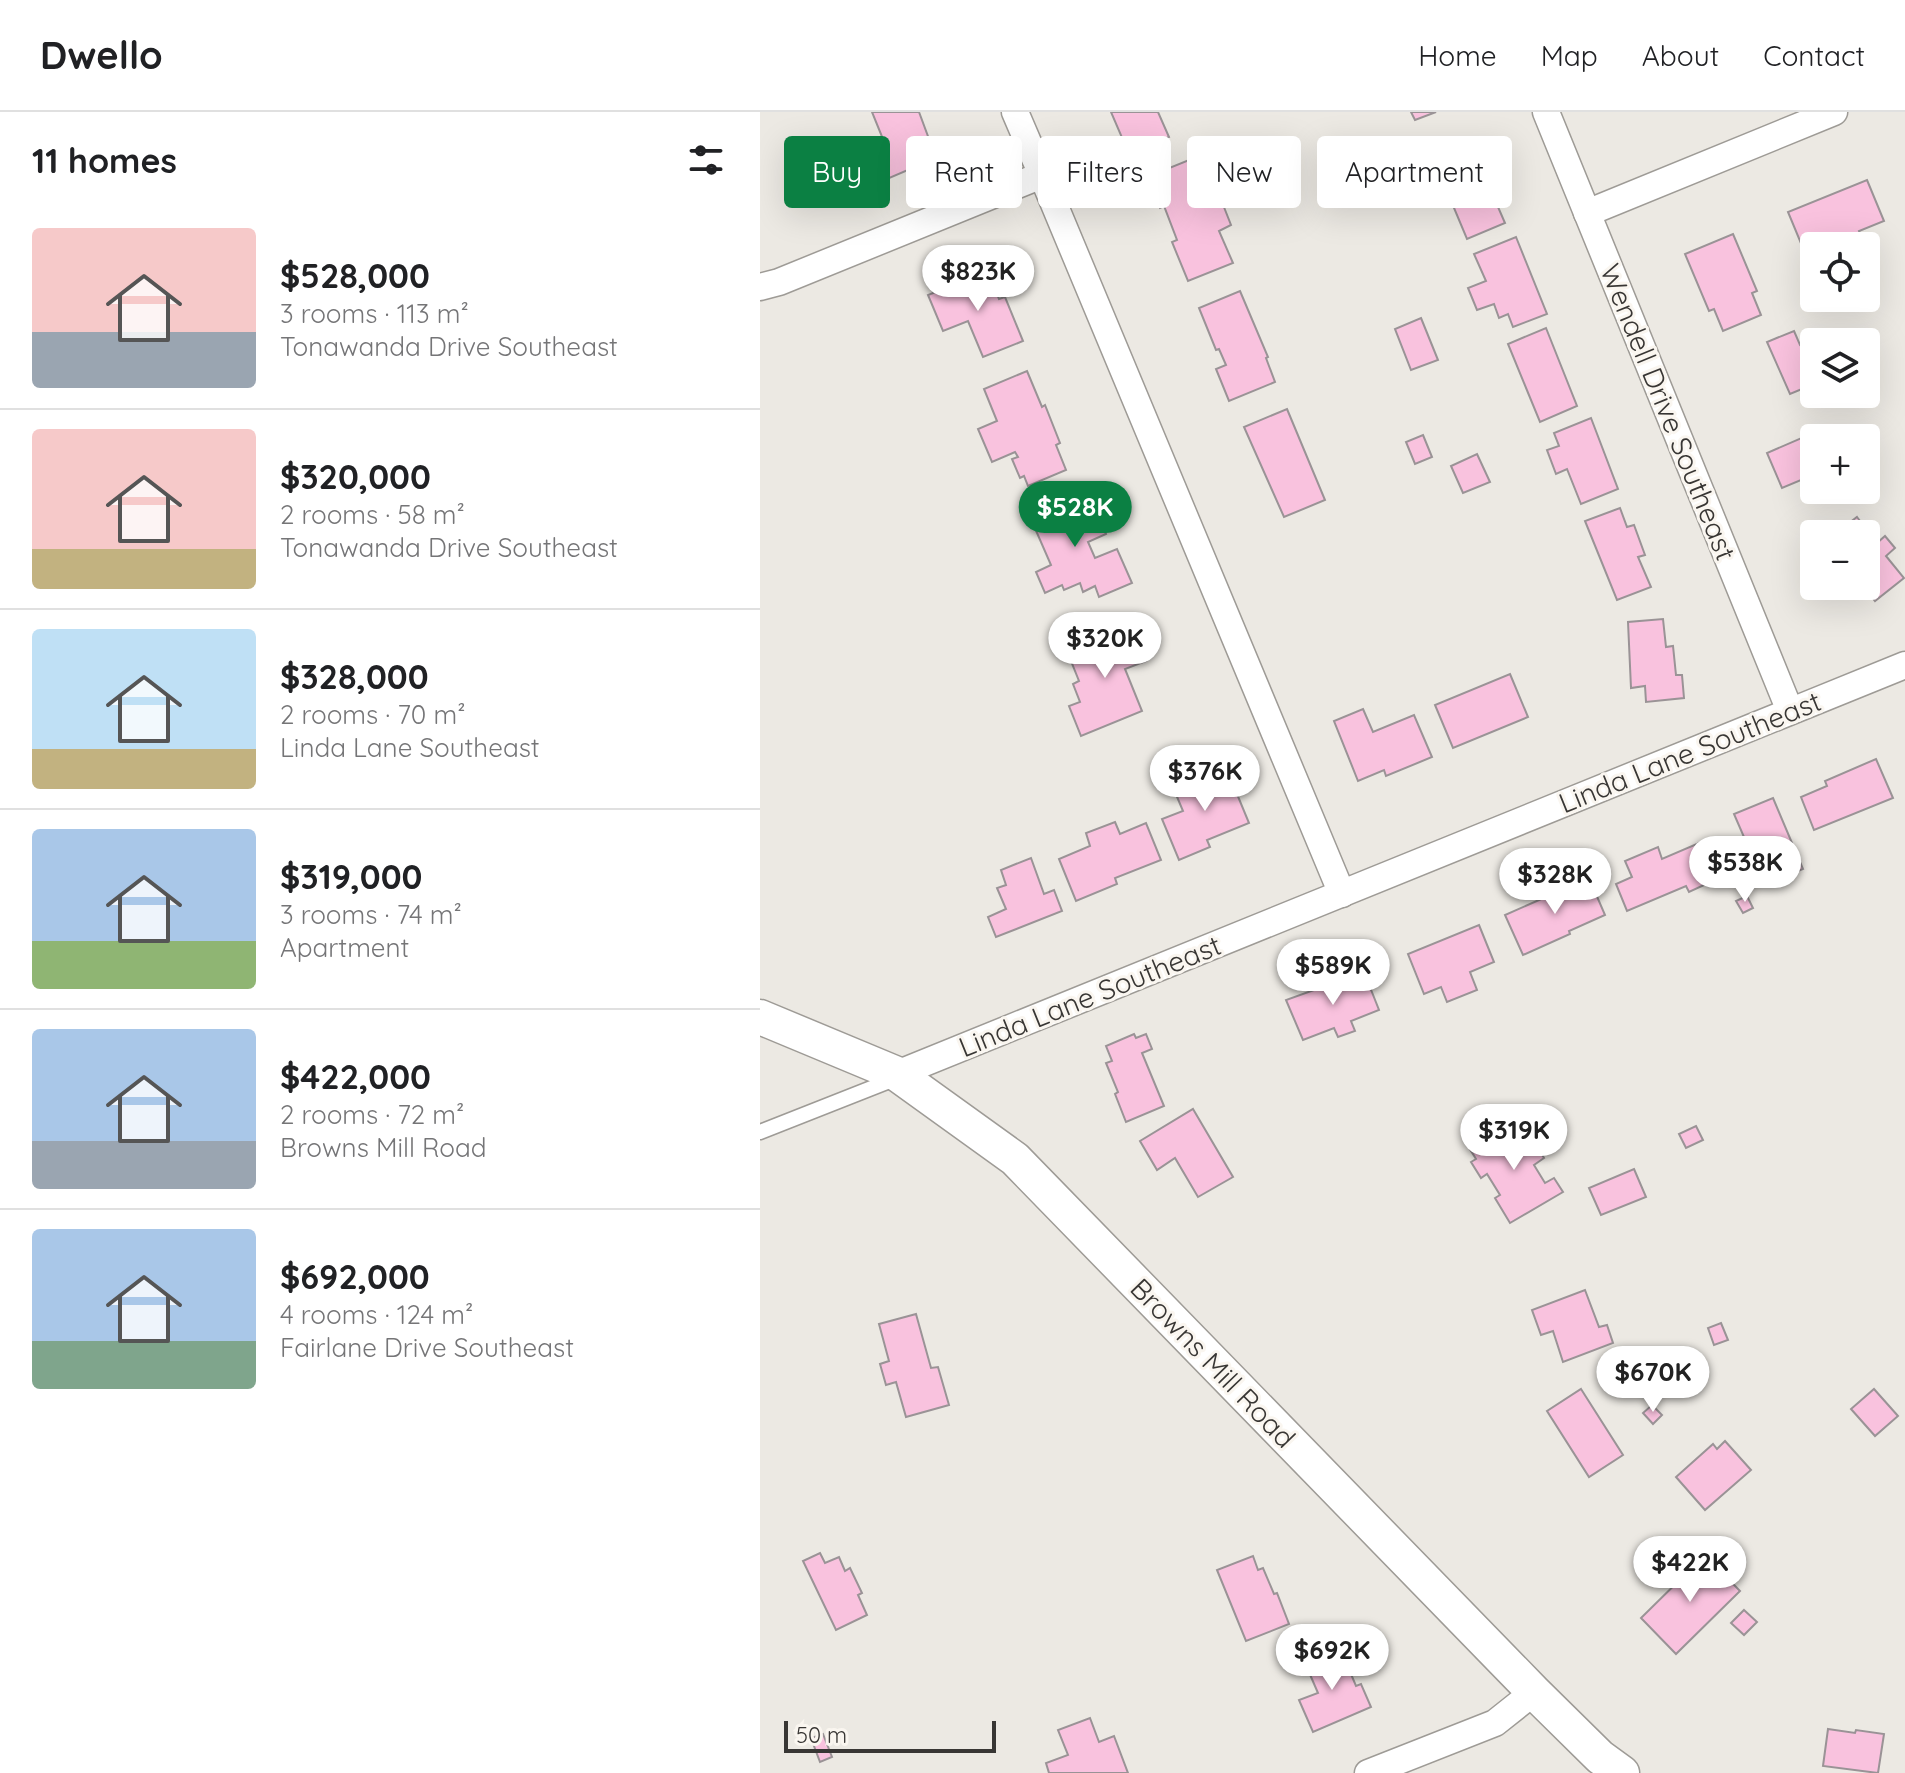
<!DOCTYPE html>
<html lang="en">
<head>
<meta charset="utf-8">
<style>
  body { margin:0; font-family:Quicksand,sans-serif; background:#f6f6f6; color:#202124; height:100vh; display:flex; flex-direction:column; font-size:30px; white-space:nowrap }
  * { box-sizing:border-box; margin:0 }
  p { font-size:26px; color:#757577 }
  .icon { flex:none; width:44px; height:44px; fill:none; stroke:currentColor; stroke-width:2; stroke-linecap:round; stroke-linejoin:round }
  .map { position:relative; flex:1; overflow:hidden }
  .sheet { display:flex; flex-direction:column; background:#fff; width:760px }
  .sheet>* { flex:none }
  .hud { position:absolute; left:24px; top:24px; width:760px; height:72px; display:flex; gap:16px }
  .buttons { position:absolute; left:1040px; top:120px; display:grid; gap:16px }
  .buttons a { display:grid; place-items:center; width:80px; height:80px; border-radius:8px; background:#fff; box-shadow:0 8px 32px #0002; font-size:40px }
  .scale { position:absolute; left:24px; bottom:20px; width:212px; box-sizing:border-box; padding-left:8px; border:4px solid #383634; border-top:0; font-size:22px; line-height:28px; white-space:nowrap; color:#383634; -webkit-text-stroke:6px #faf6f0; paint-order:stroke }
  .price { position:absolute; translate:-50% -68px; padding:0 18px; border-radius:28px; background:#fff; color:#222; font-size:26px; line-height:52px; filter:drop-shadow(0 2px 4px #0008) }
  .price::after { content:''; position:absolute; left:50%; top:48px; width:24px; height:18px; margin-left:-12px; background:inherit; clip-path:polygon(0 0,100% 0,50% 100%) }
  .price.active { background:#0b8043; color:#fff }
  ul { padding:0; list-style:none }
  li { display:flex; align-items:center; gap:24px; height:200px; padding:0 32px }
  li+li { border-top:2px solid #e0e0e0 }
  li span { display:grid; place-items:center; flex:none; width:224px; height:160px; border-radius:8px; color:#555 }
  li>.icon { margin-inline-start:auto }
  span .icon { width:96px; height:96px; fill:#fffc; stroke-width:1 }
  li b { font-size:34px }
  h2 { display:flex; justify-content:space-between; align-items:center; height:96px; padding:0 32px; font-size:34px }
  .pill { padding:0 28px; border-radius:8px; background:#fff; box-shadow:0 8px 32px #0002; font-size:28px; line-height:72px }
  .pill.active { background:#0b8043; color:#fff }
  header { display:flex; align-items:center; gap:48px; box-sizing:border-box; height:112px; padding:0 40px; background:#fff; border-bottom:2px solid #e0e0e0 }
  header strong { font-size:38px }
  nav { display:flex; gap:44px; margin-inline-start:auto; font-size:28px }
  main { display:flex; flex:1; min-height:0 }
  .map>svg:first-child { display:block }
  .building { fill:#f9c2de; stroke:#9a9396; stroke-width:2 }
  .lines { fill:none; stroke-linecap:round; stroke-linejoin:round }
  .service-casing { stroke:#9e9b96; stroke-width:17 }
  .minor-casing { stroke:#9e9b96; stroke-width:29 }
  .tertiary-casing { stroke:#9e9b96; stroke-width:37 }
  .service { stroke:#fff; stroke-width:14 }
  .minor { stroke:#fff; stroke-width:26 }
  .tertiary { stroke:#fff; stroke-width:34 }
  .labels { text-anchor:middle; stroke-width:6; stroke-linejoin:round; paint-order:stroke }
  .street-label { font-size:28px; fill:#383634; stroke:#faf6f0 }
</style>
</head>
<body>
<header>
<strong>Dwello</strong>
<nav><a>Home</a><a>Map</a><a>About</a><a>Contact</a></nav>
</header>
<main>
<section class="sheet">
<h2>11 homes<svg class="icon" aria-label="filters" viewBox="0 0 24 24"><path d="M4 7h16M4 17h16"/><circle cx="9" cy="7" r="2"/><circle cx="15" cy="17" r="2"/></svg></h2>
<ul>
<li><span style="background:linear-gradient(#f6c9c9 65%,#9aa5b1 0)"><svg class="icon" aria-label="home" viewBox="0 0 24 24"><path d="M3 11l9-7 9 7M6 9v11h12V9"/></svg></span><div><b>$528,000</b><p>3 rooms · 113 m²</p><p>Tonawanda Drive Southeast</p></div></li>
<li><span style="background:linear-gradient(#f6c9c9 75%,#c2b280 0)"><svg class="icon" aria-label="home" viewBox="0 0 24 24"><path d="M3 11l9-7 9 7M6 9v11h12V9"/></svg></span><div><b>$320,000</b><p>2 rooms · 58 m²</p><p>Tonawanda Drive Southeast</p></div></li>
<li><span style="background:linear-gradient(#bfe0f5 75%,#c2b280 0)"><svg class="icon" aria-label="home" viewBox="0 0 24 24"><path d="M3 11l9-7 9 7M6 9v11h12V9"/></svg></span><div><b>$328,000</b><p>2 rooms · 70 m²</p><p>Linda Lane Southeast</p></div></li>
<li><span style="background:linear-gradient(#a9c7e8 70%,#8fb573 0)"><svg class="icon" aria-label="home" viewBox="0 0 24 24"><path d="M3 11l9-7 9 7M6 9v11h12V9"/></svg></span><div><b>$319,000</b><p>3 rooms · 74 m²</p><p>Apartment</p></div></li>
<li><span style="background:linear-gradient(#a9c7e8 70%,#9aa5b1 0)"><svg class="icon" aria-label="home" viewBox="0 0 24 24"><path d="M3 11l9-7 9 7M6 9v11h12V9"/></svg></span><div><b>$422,000</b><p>2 rooms · 72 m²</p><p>Browns Mill Road</p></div></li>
<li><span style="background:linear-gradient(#a9c7e8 70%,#7fa58c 0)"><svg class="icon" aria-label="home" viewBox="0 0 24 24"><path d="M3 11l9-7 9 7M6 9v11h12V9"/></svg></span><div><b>$692,000</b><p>4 rooms · 124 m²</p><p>Fairlane Drive Southeast</p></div></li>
</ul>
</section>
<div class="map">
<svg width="1145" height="1661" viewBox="0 0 1145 1661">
  <rect width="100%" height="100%" fill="#ece9e3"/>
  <g class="building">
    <polygon points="112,0 159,0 176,46 113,73 102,47 127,37"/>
    <polygon points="351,0 398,0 409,25 369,42"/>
    <polygon points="651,0 676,0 655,8"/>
    <polygon points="713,37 728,72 733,70 742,93 738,95 745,111 707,127 676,53"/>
    <polygon points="429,48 446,91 460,85 471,113 459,119 473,151 428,169 412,130 417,128 404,94 400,96 387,65"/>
    <polygon points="1107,68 1124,109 1099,119 1105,134 1054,134 1054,148 1050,139 1045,141 1028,100"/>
    <polygon points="973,122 997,179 992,181 1001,203 963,219 954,197 949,199 925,142"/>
    <polygon points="756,125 787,202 753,215 748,202 739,206 734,192 717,198 708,176 726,169 714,142"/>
    <polygon points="228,159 239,187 245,185 263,229 223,245 208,209 183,219 168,183"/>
    <polygon points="480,179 508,245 506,246 515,270 469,289 456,257 466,253 459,237 456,238 439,196"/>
    <polygon points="661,206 678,248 651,258 635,217"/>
    <polygon points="786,216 817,294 780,310 748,232"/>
    <polygon points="1034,219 1040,233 1068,220 1073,230 1054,230 1054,272 1030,282 1007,230"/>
    <polygon points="267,259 282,295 285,293 300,331 296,333 306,358 268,374 264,364 260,366 252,347 258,345 255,340 232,350 218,317 237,309 224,277"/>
    <polygon points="527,297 565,388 524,405 484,315"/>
    <polygon points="831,306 858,377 821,392 807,357 796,362 787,338 799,334 794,321"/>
    <polygon points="1060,318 1063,326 1054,326 1054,378 1079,378 1057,387 1048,365 1022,376 1007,341"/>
    <polygon points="663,323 672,345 655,352 646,330"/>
    <polygon points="717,342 730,370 703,381 691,354"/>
    <polygon points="309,379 320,405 336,398 346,422 328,430 335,446 357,437 372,471 339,485 335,474 323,480 320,471 304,478 302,473 285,481 276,460 291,453 267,398"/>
    <polygon points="860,396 867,415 874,413 885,443 878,445 891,475 857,488 825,409"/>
    <polygon points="1097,405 1117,431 1125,424 1135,436 1126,444 1144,466 1115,489 1103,474 1106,474 1106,422 1075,422"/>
    <polygon points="903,507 906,535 913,534 916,563 922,563 924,586 886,590 885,574 871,576 868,510"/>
    <polygon points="371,513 386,549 365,557 382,599 321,624 309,594 320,590 313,572 319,569 307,539"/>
    <polygon points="750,562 768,605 693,636 675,593"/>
    <polygon points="603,597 613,620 654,603 672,645 626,664 624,658 598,669 574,609"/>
    <polygon points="1116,647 1133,686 1054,718 1041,685 1067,674 1065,669"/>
    <polygon points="465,653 489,711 447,728 450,735 419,748 402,707 423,699 415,680 433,673 431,667"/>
    <polygon points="1013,686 1043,757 1021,766 1016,752 980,768 968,740 987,732 974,702"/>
    <polygon points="355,710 360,722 386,711 401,748 355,766 357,772 316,789 299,747 330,734 326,721"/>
    <polygon points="939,731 955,768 929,780 926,774 867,799 856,772 872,765 865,749 898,735 902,747"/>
    <polygon points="271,746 284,782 294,778 302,799 236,825 228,805 246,797 237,776 246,773 241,758"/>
    <polygon points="829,766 845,803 809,819 810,822 763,843 745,803"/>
    <polygon points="987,784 993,796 983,801 976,789"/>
    <polygon points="719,813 734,850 710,860 717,878 687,890 681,875 664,882 648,842"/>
    <polygon points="604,860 619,898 591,909 595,919 578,925 574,916 543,928 526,888"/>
    <polygon points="374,922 376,926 386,922 392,937 382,941 404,994 366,1010 355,982 358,980 346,951 352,949 346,934"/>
    <polygon points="433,997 473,1065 438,1085 415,1046 397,1058 380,1029"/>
    <polygon points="936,1014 943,1028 926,1036 919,1022"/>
    <polygon points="765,1015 784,1046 774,1053 785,1071 794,1066 803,1080 750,1111 735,1086 740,1083 727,1062 721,1066 711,1050 716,1047 708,1034 735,1017 740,1026 750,1021 751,1023"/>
    <polygon points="874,1057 886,1085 841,1103 829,1076"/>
    <polygon points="825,1178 839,1215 847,1213 853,1231 803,1250 793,1219 781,1223 772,1198"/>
    <polygon points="156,1202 171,1256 178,1255 189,1293 146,1305 136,1270 126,1273 120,1252 129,1249 119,1212"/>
    <polygon points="961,1211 968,1228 954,1233 948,1216"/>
    <polygon points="821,1277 863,1343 829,1365 787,1299"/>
    <polygon points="1114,1277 1138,1304 1115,1324 1091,1297"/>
    <polygon points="892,1293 902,1303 893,1312 883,1301"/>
    <polygon points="965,1329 991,1358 945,1398 916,1365 953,1332 957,1337"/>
    <polygon points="60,1441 65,1451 79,1445 85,1459 90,1456 102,1481 98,1483 107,1503 76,1518 43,1449"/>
    <polygon points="945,1443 980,1479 916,1542 881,1506"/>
    <polygon points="493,1444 498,1458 503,1456 514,1482 517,1481 529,1512 486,1529 457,1458"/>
    <polygon points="984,1498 997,1510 984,1523 971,1511"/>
    <polygon points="580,1536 596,1574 601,1572 611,1595 553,1620 539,1588 558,1581 545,1551"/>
    <polygon points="330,1606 339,1630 354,1624 368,1661 289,1661 286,1651 308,1643 298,1618"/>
    <polygon points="1068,1617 1095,1621 1096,1618 1124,1622 1118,1661 1063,1654"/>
    <polygon points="63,1622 72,1645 60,1650 51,1626"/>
  </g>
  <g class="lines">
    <g class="service-casing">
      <polyline id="service" points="0,1020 137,966"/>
    </g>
    <g class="minor-casing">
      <g id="minor">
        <polyline points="786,0 1030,599"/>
        <polyline points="282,63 582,782"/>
        <polyline points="827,101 1074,0"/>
        <polyline points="0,175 19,170 282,63 255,0"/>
        <polyline points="137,962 1145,553"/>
        <polyline points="608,1661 735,1611 774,1580"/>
      </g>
    </g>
    <g class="tertiary-casing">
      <polyline id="tertiary" points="0,905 137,962 255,1047 774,1580 840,1645 862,1661"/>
    </g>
    <use href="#service" class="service"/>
    <use href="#minor" class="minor"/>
    <use href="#tertiary" class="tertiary"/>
  </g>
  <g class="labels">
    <g class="street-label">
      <text transform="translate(908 300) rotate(68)" y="10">Wendell Drive Southeast</text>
      <text transform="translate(930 640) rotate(-22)" y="10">Linda Lane Southeast</text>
      <text transform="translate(330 884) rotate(-22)" y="10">Linda Lane Southeast</text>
      <text transform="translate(453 1251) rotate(46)" y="10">Browns Mill Road</text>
    </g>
  </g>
</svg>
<div class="buttons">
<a><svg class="icon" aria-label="locate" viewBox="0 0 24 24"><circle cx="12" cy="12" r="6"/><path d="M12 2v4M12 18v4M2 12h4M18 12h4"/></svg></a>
<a><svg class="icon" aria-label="layers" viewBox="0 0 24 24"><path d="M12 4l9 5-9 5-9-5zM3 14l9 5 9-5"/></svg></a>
<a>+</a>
<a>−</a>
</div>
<div class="scale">50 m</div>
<b class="price" style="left:218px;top:201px">$823K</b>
<b class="price active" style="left:315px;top:437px">$528K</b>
<b class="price" style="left:345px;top:568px">$320K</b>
<b class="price" style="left:445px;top:701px">$376K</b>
<b class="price" style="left:985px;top:792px">$538K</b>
<b class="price" style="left:795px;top:804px">$328K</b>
<b class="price" style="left:573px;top:895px">$589K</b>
<b class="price" style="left:754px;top:1060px">$319K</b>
<b class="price" style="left:893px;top:1302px">$670K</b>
<b class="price" style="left:930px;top:1492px">$422K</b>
<b class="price" style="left:572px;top:1580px">$692K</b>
<div class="hud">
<a class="pill active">Buy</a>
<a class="pill">Rent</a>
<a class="pill">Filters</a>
<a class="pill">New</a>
<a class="pill">Apartment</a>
</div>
</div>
</main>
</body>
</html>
